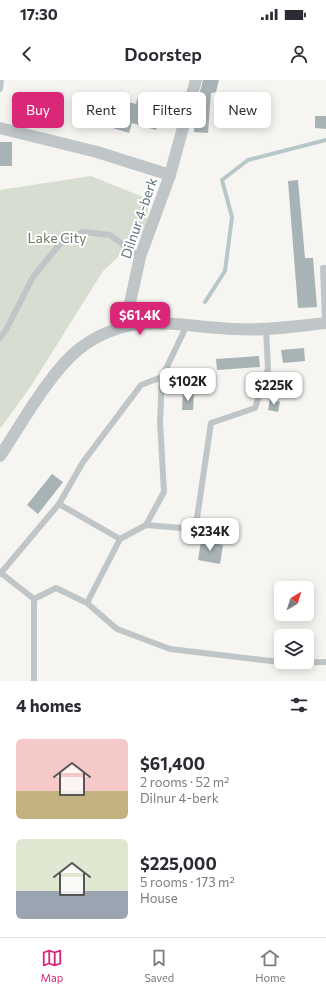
<!DOCTYPE html>
<html lang="en">
<head>
<meta charset="utf-8">
<style>
  body { margin:0; font-family:Commissioner,sans-serif; background:#f2f2f3; color:#2b2b33; height:100vh; display:flex; flex-direction:column; font-size:15px; white-space:nowrap }
  * { box-sizing:border-box; margin:0 }
  p { font-size:13px; color:#7c7c81 }
  .icon { flex:none; width:22px; height:22px; fill:none; stroke:currentColor; stroke-width:2; stroke-linecap:round; stroke-linejoin:round }
  .map { position:relative; height:601px; overflow:hidden }
  .sheet { display:flex; flex-direction:column; background:#fff; flex:1 }
  .sheet>* { flex:none }
  .top-card { position:absolute; left:12px; top:12px; width:302px; height:36px; display:flex; gap:8px }
  .needle { width:26px; rotate:38deg }
  .controls { position:absolute; left:274px; top:501px; display:grid; gap:8px }
  .controls a { display:grid; place-items:center; width:40px; height:40px; border-radius:6px; background:#fff; box-shadow:0 2px 10px #0003; font-size:20px }
  .price { position:absolute; translate:-50% -34px; padding:0 9px; border-radius:8px; background:#fff; color:#222; font-size:13px; line-height:26px; filter:drop-shadow(0 1px 2px #0008) }
  .price::after { content:''; position:absolute; left:50%; top:24px; width:12px; height:9px; margin-left:-6px; background:inherit; clip-path:polygon(0 0,100% 0,50% 100%) }
  .price.on { background:#db2777; color:#fff }
  ul { padding:0; list-style:none }
  li { display:flex; align-items:center; gap:12px; height:100px; padding:0 16px }
  li span { display:grid; place-items:center; flex:none; width:112px; height:80px; border-radius:6px; color:#555 }
  li>.icon { margin-inline-start:auto }
  span .icon { width:48px; height:48px; fill:#fffc; stroke-width:1 }
  li b { font-size:17px }
  h2 { display:flex; justify-content:space-between; align-items:center; height:48px; padding:0 16px; font-size:17px }
  .chip { padding:0 14px; border-radius:6px; background:#fff; box-shadow:0 2px 10px #0003; font-size:14px; line-height:36px }
  .chip.on { background:#db2777; color:#fff }
  .status { display:flex; justify-content:space-between; align-items:center; height:28px; padding:0 20px; background:#fff; direction:ltr }
  .status svg { height:11px; fill:currentColor }
  header { display:flex; justify-content:space-between; align-items:center; height:52px; padding:0 16px; background:#fff; font-size:18px; font-weight:600 }
  .tab-bar { display:flex; justify-content:space-around; align-items:center; height:56px; border-top:1px solid #e1e1e2; background:#fff; font-size:11px; color:#7c7c81 }
  .tab-bar a { display:grid; justify-items:center; gap:2px }
  .tab-bar .on { color:#db2777 }
  .map>svg:first-child { display:block }
  .green { fill:#d8ddd2 }
  .lines { fill:none; stroke-linecap:round; stroke-linejoin:round }
  .stream { stroke:#b6c7c8; stroke-width:4 }
  .building { fill:#a7b3b5 }
  .lane { stroke:#c0c6c8; stroke-width:6 }
  .street { stroke:#c0c6c8; stroke-width:12 }
  .labels { text-anchor:middle; stroke-width:4; stroke-linejoin:round; paint-order:stroke }
  .street-label { font-size:14px; fill:#5f767e; stroke:#fff }
  .park-label { font-size:14px; fill:#6b7b62; stroke:#fff }
</style>
</head>
<body>
<div class="status"><b>17:30</b><svg viewBox="0 0 49 12"><path d="M0 12V9h3v3zM5 12V6h3v6zM10 12V3h3v9zM15 12V0h3v12zM26 1h20v11H26zM47 4h2v5h-2z"/></svg></div>
<header><svg class="icon" aria-label="back" viewBox="0 0 24 24"><path d="M15 5l-7 7 7 7"/></svg>Doorstep<svg class="icon" aria-label="person" viewBox="0 0 24 24"><circle cx="12" cy="8" r="4"/><path d="M4 21q1-7 8-7t8 7"/></svg></header>
<div class="map">
<svg width="326" height="601" viewBox="0 0 326 601">
  <rect width="100%" height="100%" fill="#f6f5f1"/>
  <polygon class="green" points="91,96 148,119 147,150 103,191 31,306 0,349 0,110"/>
  <g class="lines">
    <polyline class="stream" points="205,222 225,191 232,137 222,100 248,80 326,60"/>
  </g>
  <g class="building">
    <polygon points="203,0 219,0 216,12 211,13 208,53 194,52 195,31"/>
    <polygon points="138,17 164,24 156,50 132,43 129,53 106,46 114,18 136,24"/>
    <polygon points="315,36 326,36 326,49 315,48"/>
    <rect x="0" y="62" width="12" height="24"/>
    <polygon points="298,100 305,178 313,178 317,227 298,228 288,101"/>
    <polygon points="304,268 305,281 283,283 281,270"/>
    <polygon points="259,276 260,287 217,290 216,279"/>
    <polygon points="183,313 194,313 193,330 182,330"/>
    <polygon points="270,319 280,322 278,332 268,330"/>
    <polygon points="52,394 63,402 38,434 27,425"/>
    <polygon points="201,461 223,465 220,484 198,480"/>
  </g>
  <g class="lines">
    <g class="lane">
      <polyline points="0,9 1,0"/>
      <polyline points="325,243 323,188 326,188"/>
      <polyline points="0,258 6,250 33,197 60,164 83,152 110,155 140,177"/>
      <polyline points="59,424 120,459"/>
      <polyline points="146,445 164,412 160,342 162,297 187,245"/>
      <polyline points="1,493 34,519"/>
      <polyline points="0,494 59,424 83,382 141,305 162,297"/>
      <polyline points="87,523 117,549 170,569 288,583 326,582"/>
      <polyline points="34,601 34,519 56,508 87,523 120,459 146,445 182,448 193,444 197,438 211,343 255,328 268,289 266,249"/>
    </g>
    <g class="street">
      <polyline points="0,48 97,72 170,95 140,177 125,246"/>
      <polyline points="170,95 196,0"/>
      <path d="M0 376C21 345 50 292 79 269 131 229 176 247 236 249 266 251 296 246 326 243"/>
    </g>
  </g>
  <g class="labels">
    <g class="street-label">
      <text transform="translate(139 138) rotate(-71)" y="5">Dilnur 4-berk</text>
    </g>
    <g class="park-label">
      <text x="57" y="163">Lake City</text>
    </g>
  </g>
</svg>
<div class="controls">
<a><svg class="needle" viewBox="-14 -14 28 28"><path d="M0-13l5 13h-10z" fill="#e53935"/><path d="M0 13l5-13h-10z" fill="#7c7c81"/></svg></a>
<a><svg class="icon" aria-label="layers" viewBox="0 0 24 24"><path d="M12 4l9 5-9 5-9-5zM3 14l9 5 9-5"/></svg></a>
</div>
<b class="price on" style="left:140px;top:256px">$61.4K</b>
<b class="price" style="left:188px;top:322px">$102K</b>
<b class="price" style="left:274px;top:326px">$225K</b>
<b class="price" style="left:210px;top:472px">$234K</b>
<div class="top-card">
<a class="chip on">Buy</a>
<a class="chip">Rent</a>
<a class="chip">Filters</a>
<a class="chip">New</a>
</div>
</div>
<section class="sheet">
<h2>4 homes<svg class="icon" aria-label="filters" viewBox="0 0 24 24"><path d="M4 7h16M4 17h16"/><circle cx="9" cy="7" r="2"/><circle cx="15" cy="17" r="2"/></svg></h2>
<ul>
<li><span style="background:linear-gradient(#f6c9c9 65%,#c2b280 0)"><svg class="icon" aria-label="home" viewBox="0 0 24 24"><path d="M3 11l9-7 9 7M6 9v11h12V9"/></svg></span><div><b>$61,400</b><p>2 rooms · 52 m²</p><p>Dilnur 4-berk</p></div></li>
<li><span style="background:linear-gradient(#dfe7d0 65%,#9aa5b1 0)"><svg class="icon" aria-label="home" viewBox="0 0 24 24"><path d="M3 11l9-7 9 7M6 9v11h12V9"/></svg></span><div><b>$225,000</b><p>5 rooms · 173 m²</p><p>House</p></div></li>
</ul>
</section>
<nav class="tab-bar">
<a class="on"><svg class="icon" aria-label="map" viewBox="0 0 24 24"><path d="M3 6l6-2 6 2 6-2v14l-6 2-6-2-6 2zM9 4v14M15 6v14"/></svg>Map</a>
<a><svg class="icon" aria-label="saved" viewBox="0 0 24 24"><path d="M7 4h10v16l-5-4-5 4z"/></svg>Saved</a>
<a><svg class="icon" aria-label="home" viewBox="0 0 24 24"><path d="M3 11l9-7 9 7M6 9v11h12V9"/></svg>Home</a>
</nav>
</body>
</html>
